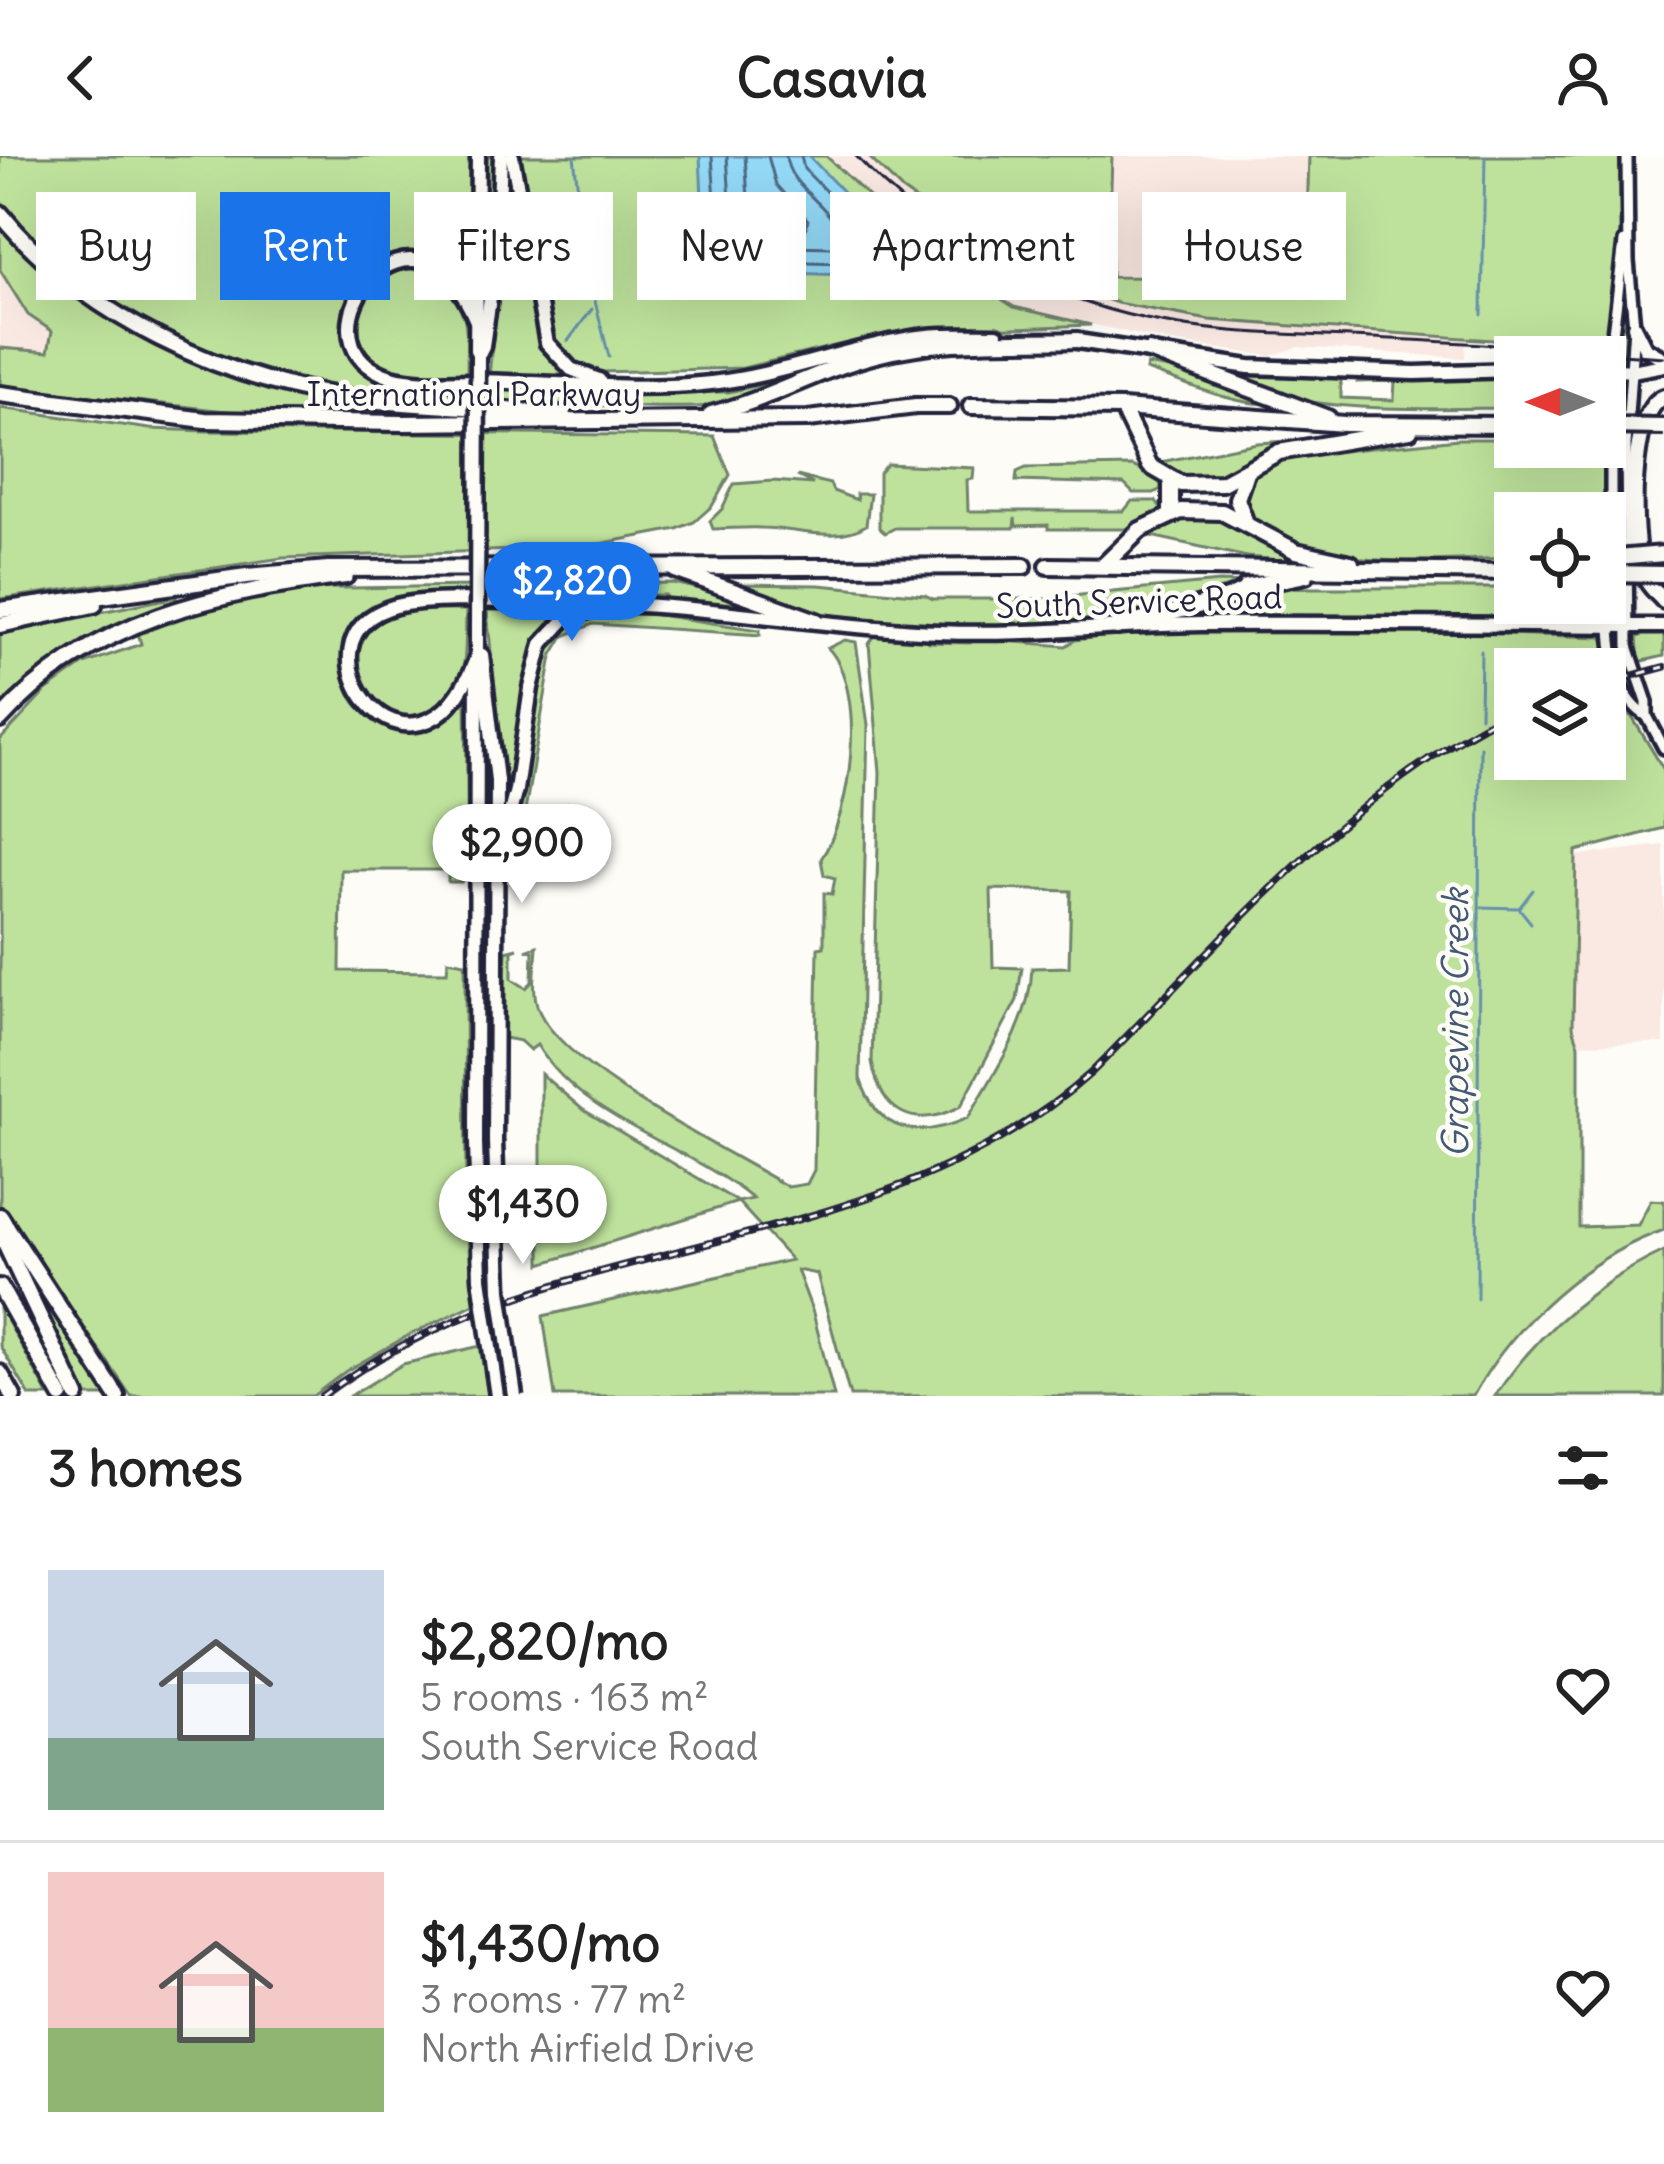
<!DOCTYPE html>
<html lang="en">
<head>
<meta charset="utf-8">
<style>
  body { margin:0; font-family:Delius,sans-serif; background:#f6f6f6; color:#222; height:100vh; display:flex; flex-direction:column; font-size:45px; white-space:nowrap }
  * { box-sizing:border-box; margin:0 }
  p { font-size:39px; color:#767676 }
  .icon { flex:none; width:66px; height:66px; fill:none; stroke:currentColor; stroke-width:2; stroke-linecap:round; stroke-linejoin:round }
  .map { position:relative; height:1240px; overflow:hidden }
  .sheet { display:flex; flex-direction:column; background:#fff; flex:1 }
  .sheet>* { flex:none }
  .hud { position:absolute; left:36px; top:36px; width:1593px; height:108px; display:flex; gap:24px }
  .needle { width:78px; rotate:270deg }
  .controls { position:absolute; left:1494px; top:180px; display:grid; gap:24px }
  .controls a { display:grid; place-items:center; width:132px; height:132px; border-radius:0px; background:#fff; box-shadow:0 12px 48px #0002; font-size:60px }
  .price { position:absolute; translate:-50% -102px; padding:0 27px; border-radius:42px; background:#fff; color:#222; font-size:39px; line-height:78px; filter:drop-shadow(0 3px 6px #0008) }
  .price::after { content:''; position:absolute; left:50%; top:72px; width:36px; height:27px; margin-left:-18px; background:inherit; clip-path:polygon(0 0,100% 0,50% 100%) }
  .price.on { background:#1a73e8; color:#fff }
  ul { padding:0; list-style:none }
  li { display:flex; align-items:center; gap:36px; height:300px; padding:0 48px }
  li+li { border-top:3px solid #e0e0e0 }
  li span { display:grid; place-items:center; flex:none; width:336px; height:240px; border-radius:0px; color:#555 }
  li>.icon { margin-inline-start:auto }
  span .icon { width:144px; height:144px; fill:#fffc; stroke-width:1 }
  li b { font-size:51px }
  h2 { display:flex; justify-content:space-between; align-items:center; height:144px; padding:0 48px; font-size:51px }
  .pill { padding:0 42px; border-radius:0px; background:#fff; box-shadow:0 12px 48px #0002; font-size:42px; line-height:108px }
  .pill.on { background:#1a73e8; color:#fff }
  header { display:flex; justify-content:space-between; align-items:center; height:156px; padding:0 48px; background:#fff; font-size:54px; font-weight:800 }
  .map>svg:first-child { display:block }
  .built { fill:#fae8e2 }
  .green { fill:#bee29c; stroke:#70826c; stroke-width:3; fill-rule:evenodd }
  .water { fill:#94d9f6; stroke:#6690ab; stroke-width:3 }
  .lines { fill:none; stroke-linecap:round; stroke-linejoin:round }
  .shore { stroke:#506b86; stroke-width:3 }
  .stream { stroke:#6690ab; stroke-width:3 }
  .minor-casing { stroke:#22223b; stroke-width:18 }
  .major-casing { stroke:#22223b; stroke-width:21 }
  .highway-casing { stroke:#22223b; stroke-width:22 }
  .minor { stroke:#fdfcf7; stroke-width:9 }
  .major { stroke:#fdfcf7; stroke-width:12 }
  .highway { stroke:#fdfcf7; stroke-width:14 }
  .tram { stroke:#22223b; stroke-width:3 }
  .rail-casing { stroke:#22223b; stroke-width:8 }
  .rail { stroke:#fdfcf7; stroke-width:3; stroke-dasharray:9; stroke-linecap:butt }
  .major-bridge-casing { stroke:#22223b; stroke-width:21; stroke-linecap:butt }
  .highway-bridge-casing { stroke:#22223b; stroke-width:22; stroke-linecap:butt }
  .major-bridge { stroke:#fdfcf7; stroke-width:12 }
  .highway-bridge { stroke:#fdfcf7; stroke-width:14 }
  .labels { text-anchor:middle; stroke-width:9; stroke-linejoin:round; paint-order:stroke }
  .street-label { font-size:33px; fill:#22223b; stroke:#fdfcf7 }
  .water-label { font-size:36px; font-style:italic; fill:#445973; stroke:#fdfcf7 }
</style>
</head>
<body>
<header><svg class="icon" aria-label="back" viewBox="0 0 24 24"><path d="M15 5l-7 7 7 7"/></svg>Casavia<svg class="icon" aria-label="person" viewBox="0 0 24 24"><circle cx="12" cy="8" r="4"/><path d="M4 21q1-7 8-7t8 7"/></svg></header>
<div class="map">
<svg width="1664" height="1240" viewBox="0 0 1664 1240">
  <rect width="100%" height="100%" fill="#fdfcf7"/>
  <filter id="ink" filterUnits="userSpaceOnUse"><feTurbulence type="fractalNoise" baseFrequency=".00833" numOctaves="2"/><feDisplacementMap in="SourceGraphic" scale="24" xChannelSelector="R" yChannelSelector="G"/><feConvolveMatrix kernelMatrix="1 2 1 2 8 2 1 2 1" color-interpolation-filters="sRGB"/></filter>
  <g filter="url(#ink)">
    <g class="built">
      <polygon points="826,0 880,0 978,79 1094,129 1323,174 1466,182 1465,202 1297,191 1271,200 1172,186 1014,151 918,87"/>
      <polygon points="1112,0 1309,0 1306,122 1110,121"/>
      <polygon points="0,114 28,159 52,175 48,196 0,192"/>
      <polygon points="1664,689 1664,887 1552,888 1556,702"/>
    </g>
    <g class="green">
      <path d="M0 0H472L470 134 465 136 456 122 420 103 367 119 352 142V191L382 222 637 236H729L817 216C784 230 749 247 713 250 665 254 615 249 567 249 359 247 141 218 0 48Z"/>
      <polygon points="483,0 496,0 494,75 485,129 482,128"/>
      <polygon points="519,0 826,0 918,87 967,121 1014,151 1091,169 888,177 743,212 601,216 572,206 555,187 544,155"/>
      <polygon points="868,0 1112,0 1110,61 1099,44 1076,69 997,101 903,35"/>
      <polygon points="1309,0 1621,0 1621,68 1605,192 1209,164 1117,147 1005,106 1085,73 1111,72 1111,121 1305,122"/>
      <polygon points="512,26 541,187 547,198 572,220 489,220 508,27"/>
      <polygon points="0,63 28,99 97,154 217,215 247,224 403,255 235,256 0,230 0,192 48,196 52,175 28,159 0,114"/>
      <polygon points="1624,108 1630,208 1615,207"/>
      <path d="M398 112C469 109 468 165 467 219 444 219 413 223 391 215 355 201 346 154 373 127 379 121 390 116 398 112Z"/>
      <path d="M1147 209 1192 217 1272 247C1241 252 1180 225 1146 214Z"/>
      <path d="M1227 215 1334 220 1341 225V242L1394 244 1395 225 1358 226 1363 220 1515 221V252C1447 252 1274 262 1227 215Z"/>
      <polygon points="1622,224 1626,235 1619,459 1618,232"/>
      <polygon points="0,252 150,273 206,275 714,280 730,319 712,350 694,366 677,373 578,392 283,402 0,443"/>
      <path d="M1347 281C1335 284 1321 285 1309 289 1256 304 1208 346 1155 307L1257 287Z"/>
      <path d="M1458 283H1515V291H1605L1607 283 1606 398 1605 357H1515V402C1437 403 1294 421 1243 352 1248 316 1250 314 1284 301Z"/>
      <polygon points="887,308 974,312 973,323 967,324 968,355 1124,355 1132,345 1156,345 1162,353 1160,358 1127,373 1048,373 1048,369 1016,370 1015,362 1014,372 895,372 885,377 879,372 879,317"/>
      <polygon points="1133,310 1160,323 1161,333 1154,337 1133,337 1124,328 1016,325 1017,316 1026,312"/>
      <path d="M797 320 830 328 833 335 857 344 856 338H870L866 369C838 388 794 372 762 372 746 371 729 373 713 373L710 365 722 353 734 328 773 325 813 328Z"/>
      <polygon points="1174,360 1225,360 1310,403 1310,407 1247,401 1151,380 1150,373"/>
      <path d="M1219 426 1246 427C1197 437 1153 458 1103 464 1021 474 886 473 807 454 783 449 760 439 736 432L737 428 819 429 925 439 933 443H1050L1057 448 1055 458H1065L1071 440Z"/>
      <path d="M673 427 728 439 776 456 666 445 665 439C580 440 490 432 407 450 395 453 381 454 370 458 354 465 345 488 345 504 344 523 347 542 362 554 397 584 437 571 466 540L468 717 461 726H448V714H341L340 815 447 816 448 804 465 807 466 1060 474 1148 409 1179 346 1215 313 1240H131L0 1049V584L46 535 84 508 141 488 137 473 198 450 283 433Z"/>
      <polygon points="1291,432 1515,432 1515,447 1605,447 1606,433 1605,459 1600,464 1175,463 1245,439"/>
      <path d="M176 441 178 447C112 470 44 501 0 557V476Z"/>
      <path d="M405 454H571L545 473 531 502 510 644 505 643 487 454H466C465 480 468 513 455 536 412 616 284 497 405 454Z"/>
      <path d="M651 458 760 474V479L593 468 564 480 552 500 518 695 526 704V711L521 710 512 695 544 495C579 450 599 458 651 458Z"/>
      <path d="M1162 473H1345L1603 481 1626 551 1664 614V672L1576 695 1573 871 1579 889V1071L1638 1069 1651 1044 1664 1045V1074C1586 1101 1513 1168 1473 1240H850L817 1118 797 1114 813 1157 834 1240H555L543 1160 791 1104 738 1046 541 1108V918L582 953 738 1046 753 1043C687 988 583 965 537 889L530 894 520 885 504 882 506 795 518 792 512 794V823L526 832 532 826 533 795 526 794 537 790C536 810 531 837 539 855 566 915 728 995 788 1031L807 1028 814 1014 818 792 824 791V737L832 738 835 722 824 719 821 703C851 659 868 535 828 492L845 484 856 486 868 569 860 922C877 977 918 984 968 962 995 915 1030 868 1032 812L1069 811 1071 735 991 733 993 811 1022 812 1017 844 961 950C914 975 881 957 872 906L880 616 869 488 875 479 925 482 929 486 970 487 976 483 1066 490 1075 484ZM1515 513H1605V603H1515Z"/>
      <polygon points="1648,474 1664,474 1664,500 1639,506 1637,482"/>
      <polygon points="480,547 484,548 493,620 490,710 480,709"/>
      <path d="M1664 1095V1240H1495C1538 1176 1594 1128 1664 1095Z"/>
      <polygon points="23,1106 109,1240 83,1240"/>
      <polygon points="0,1151 49,1240 30,1240 0,1190"/>
      <polygon points="480,1190 488,1240 350,1240 403,1208"/>
    </g>
    <polygon class="water" points="700,0 809,0 862,56 867,114 853,119 711,115 705,105"/>
    <g class="lines">
      <g class="shore">
        <polyline points="712,0 719,104 851,107 855,101 851,61 804,13 801,0"/>
        <path d="M727 0 733 89 835 91C848 52 789 39 786 0"/>
        <polyline points="745,0 750,70 806,73 808,64 776,29 768,0"/>
      </g>
      <g class="stream">
        <polyline points="574,0 587,113 609,201"/>
        <polyline points="1482,159 1485,0"/>
        <polyline points="568,185 592,153"/>
        <polyline points="1480,560 1481,495"/>
        <polyline points="1480,751 1519,752 1531,767"/>
        <polyline points="1520,751 1533,734"/>
        <polyline points="1477,1143 1480,590"/>
      </g>
      <g class="minor-casing">
        <g id="minor">
          <polyline points="1627,0 1628,105 1634,170 1626,289 1628,490 1647,546 1647,560 1664,592"/>
          <path d="M1624 86 1611 194V469C1612 500 1618 543 1647 560"/>
        </g>
      </g>
      <g class="major-casing">
        <g id="major">
          <polyline points="512,0 547,187 571,213 599,224"/>
          <path d="M476 165C414 17 291 180 383 218 409 229 446 225 474 225 552 226 633 236 711 227 777 220 841 194 906 183 936 177 967 179 997 179"/>
          <polyline points="1634,170 1645,192 1664,203"/>
          <polyline points="1071,184 1249,211 1415,217 1515,214"/>
          <polyline points="476,194 478,0"/>
          <polyline points="478,200 483,190 497,95 501,0"/>
          <polyline points="1605,213 1632,215 1664,209"/>
          <polyline points="482,499 497,624 495,985"/>
          <path d="M476 503C414 664 279 481 396 450 440 439 528 447 577 447 698 447 817 471 939 476 1027 480 1113 469 1201 468 1355 467 1510 469 1664 470"/>
          <polyline points="503,683 516,634 531,532 542,488 565,463 597,452"/>
          <polyline points="476,988 477,475"/>
        </g>
      </g>
      <g class="highway-casing">
        <g id="highway">
          <path d="M0 57C82 159 223 225 352 242 422 251 494 250 564 260"/>
          <polyline points="1149,195 1328,262"/>
          <polyline points="0,238 205,264 402,267 808,263 916,250 949,250"/>
          <path d="M1664 241C1628 255 1631 382 1642 414 1646 427 1655 435 1664 445"/>
          <polyline points="971,250 1122,252 1345,268 1515,269"/>
          <polyline points="1122,252 1150,310 1181,328 1222,327 1279,296 1410,274"/>
          <path d="M711 258C768 244 820 213 876 199 942 182 1011 186 1078 184"/>
          <polyline points="1171,323 1171,358"/>
          <polyline points="1246,367 1237,343 1246,316"/>
          <polyline points="1104,409 1140,374 1181,355 1222,356 1296,395 1351,407"/>
          <polyline points="1048,410 1515,416"/>
          <polyline points="675,414 817,465"/>
          <polyline points="1246,431 1306,419"/>
          <polyline points="0,454 247,420 328,413 1024,410"/>
          <polyline points="0,469 94,449"/>
          <polyline points="1117,471 1228,442 1253,430"/>
          <path d="M0 564C91 462 217 437 346 420"/>
          <polyline points="0,1060 117,1240"/>
          <polyline points="0,1077 77,1240"/>
          <polyline points="0,1131 61,1240"/>
          <polyline points="0,1217 13,1240"/>
        </g>
      </g>
      <use href="#minor" class="minor"/>
      <use href="#major" class="major"/>
      <use href="#highway" class="highway"/>
      <path class="tram" d="M856 0C930 82 1038 140 1146 163 1225 180 1310 178 1391 183 1482 187 1573 194 1664 201"/>
      <g class="rail-casing">
        <g id="rail">
          <polyline points="1605,527 1664,511"/>
          <path d="M322 1240C550 1068 876 1111 1092 916 1223 784 1345 636 1515 553"/>
        </g>
      </g>
      <use href="#rail" class="rail"/>
      <g class="major-bridge-casing">
        <g id="major-bridge">
          <polyline points="477,475 478,200"/>
          <polyline points="495,985 500,1134 515,1240"/>
          <polyline points="476,988 480,1122 497,1240"/>
        </g>
      </g>
      <g class="highway-bridge-casing">
        <g id="highway-bridge">
          <polyline points="1605,270 1664,271"/>
          <polyline points="1605,403 1664,398"/>
          <polyline points="1605,417 1664,418"/>
        </g>
      </g>
      <use href="#major-bridge" class="major-bridge"/>
      <use href="#highway-bridge" class="highway-bridge"/>
    </g>
  </g>
  <g class="labels">
    <g class="street-label">
      <text x="474" y="250">International Parkway</text>
      <text transform="translate(1139 445) rotate(-2)" y="12">South Service Road</text>
    </g>
    <g class="water-label">
      <text transform="translate(1455 867) rotate(-90)" y="13">Grapevine Creek</text>
    </g>
  </g>
</svg>
<div class="controls">
<a><svg class="needle" viewBox="-14 -14 28 28"><path d="M0-13l5 13h-10z" fill="#e53935"/><path d="M0 13l5-13h-10z" fill="#767676"/></svg></a>
<a><svg class="icon" aria-label="locate" viewBox="0 0 24 24"><circle cx="12" cy="12" r="6"/><path d="M12 2v4M12 18v4M2 12h4M18 12h4"/></svg></a>
<a><svg class="icon" aria-label="layers" viewBox="0 0 24 24"><path d="M12 4l9 5-9 5-9-5zM3 14l9 5 9-5"/></svg></a>
</div>
<b class="price on" style="left:572px;top:488px">$2,820</b>
<b class="price" style="left:522px;top:750px">$2,900</b>
<b class="price" style="left:523px;top:1111px">$1,430</b>
<div class="hud">
<a class="pill">Buy</a>
<a class="pill on">Rent</a>
<a class="pill">Filters</a>
<a class="pill">New</a>
<a class="pill">Apartment</a>
<a class="pill">House</a>
</div>
</div>
<section class="sheet">
<h2>3 homes<svg class="icon" aria-label="filters" viewBox="0 0 24 24"><path d="M4 7h16M4 17h16"/><circle cx="9" cy="7" r="2"/><circle cx="15" cy="17" r="2"/></svg></h2>
<ul>
<li><span style="background:linear-gradient(#c9d6e8 70%,#7fa58c 0)"><svg class="icon" aria-label="home" viewBox="0 0 24 24"><path d="M3 11l9-7 9 7M6 9v11h12V9"/></svg></span><div><b>$2,820/mo</b><p>5 rooms · 163 m²</p><p>South Service Road</p></div><svg class="icon" aria-label="heart" viewBox="0 0 24 24"><path d="M12 20l-8-8c-3-5 5-10 8-4 3-6 11-1 8 4z"/></svg></li>
<li><span style="background:linear-gradient(#f6c9c9 65%,#8fb573 0)"><svg class="icon" aria-label="home" viewBox="0 0 24 24"><path d="M3 11l9-7 9 7M6 9v11h12V9"/></svg></span><div><b>$1,430/mo</b><p>3 rooms · 77 m²</p><p>North Airfield Drive</p></div><svg class="icon" aria-label="heart" viewBox="0 0 24 24"><path d="M12 20l-8-8c-3-5 5-10 8-4 3-6 11-1 8 4z"/></svg></li>
</ul>
</section>
</body>
</html>
